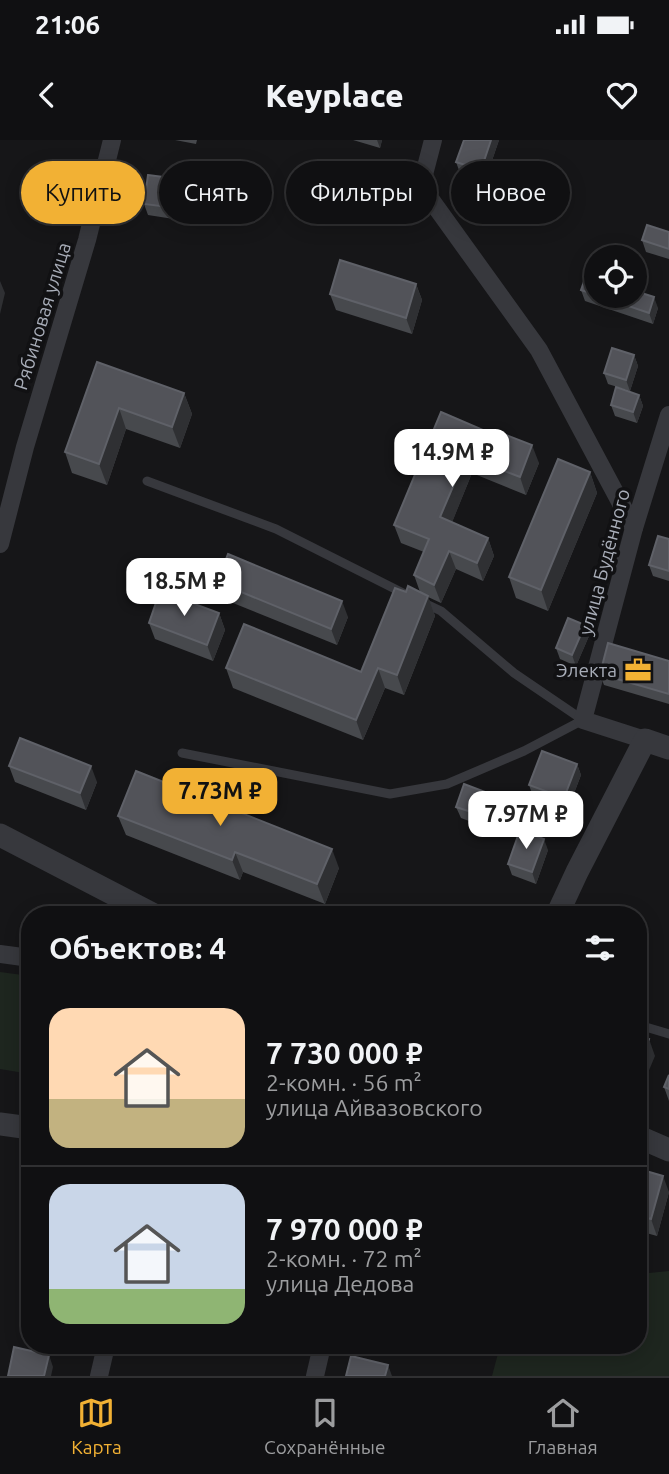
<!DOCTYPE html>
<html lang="ru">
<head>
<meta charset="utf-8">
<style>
  body { margin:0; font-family:Ubuntu,sans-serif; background:#19191b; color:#f1f3f6; height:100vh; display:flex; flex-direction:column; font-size:26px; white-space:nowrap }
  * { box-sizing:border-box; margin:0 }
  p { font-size:23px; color:#9c9d9f }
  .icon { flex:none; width:38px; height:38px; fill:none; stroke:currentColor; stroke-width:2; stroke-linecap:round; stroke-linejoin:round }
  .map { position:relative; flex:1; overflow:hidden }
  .sheet { position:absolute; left:21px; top:766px; width:626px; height:448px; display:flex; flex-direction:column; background:#101012; border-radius:28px; box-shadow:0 4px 18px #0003,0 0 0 2px #303032 }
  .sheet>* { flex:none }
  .hud { position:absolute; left:21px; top:21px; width:628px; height:63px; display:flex; gap:14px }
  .tools { position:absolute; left:584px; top:105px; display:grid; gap:14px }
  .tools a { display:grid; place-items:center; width:63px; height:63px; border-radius:50%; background:#101012; box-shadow:0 4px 18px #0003,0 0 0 2px #303032; font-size:35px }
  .price { position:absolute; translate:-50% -60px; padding:0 16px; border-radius:14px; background:#fff; color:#222; font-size:23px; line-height:46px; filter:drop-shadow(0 2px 4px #0008) }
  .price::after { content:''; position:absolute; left:50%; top:42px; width:21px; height:16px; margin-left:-10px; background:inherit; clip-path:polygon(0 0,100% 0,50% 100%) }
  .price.current { background:#f2b134; color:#111 }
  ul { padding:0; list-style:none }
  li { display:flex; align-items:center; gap:21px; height:175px; padding:0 28px }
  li+li { border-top:2px solid #303032 }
  li span { display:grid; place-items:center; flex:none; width:196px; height:140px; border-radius:21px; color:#555 }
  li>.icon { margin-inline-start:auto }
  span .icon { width:84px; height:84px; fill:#fffc; stroke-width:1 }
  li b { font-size:30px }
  h2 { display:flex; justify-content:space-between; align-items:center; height:84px; padding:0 28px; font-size:30px }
  .chip { padding:0 24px; border-radius:32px; background:#101012; box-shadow:0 4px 18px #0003,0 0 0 2px #303032; font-size:24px; line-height:63px }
  .chip.current { background:#f2b134; color:#111 }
  .status { display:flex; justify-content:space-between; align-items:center; height:49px; padding:0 35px; background:#101012; direction:ltr }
  .status svg { height:19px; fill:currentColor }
  header { display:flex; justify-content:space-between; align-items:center; height:91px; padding:0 28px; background:#101012; font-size:32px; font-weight:800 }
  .dock { display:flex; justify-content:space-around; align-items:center; height:98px; border-top:2px solid #303032; background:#101012; font-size:19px; color:#9c9d9f }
  .dock a { display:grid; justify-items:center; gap:4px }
  .dock .current { color:#f2b134 }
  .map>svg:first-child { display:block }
  .green { fill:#1e261f }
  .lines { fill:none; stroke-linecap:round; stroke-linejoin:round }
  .service { stroke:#37383d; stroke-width:9 }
  .minor { stroke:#37383d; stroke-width:18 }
  .tertiary { stroke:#37383d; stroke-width:23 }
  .wall { fill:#47494d }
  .shaded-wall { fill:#2f3033 }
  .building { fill:#525359; stroke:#5f6168; stroke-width:2 }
  .labels { text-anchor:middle; stroke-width:7; stroke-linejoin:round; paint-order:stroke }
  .street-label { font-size:19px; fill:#a8adb8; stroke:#111113 }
  .poi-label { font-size:19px; fill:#a8adb8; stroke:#111113; text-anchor:end }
</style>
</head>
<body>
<div class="status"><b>21:06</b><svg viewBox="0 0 49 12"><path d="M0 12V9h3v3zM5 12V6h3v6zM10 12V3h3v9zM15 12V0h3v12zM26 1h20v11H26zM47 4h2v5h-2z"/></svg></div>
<header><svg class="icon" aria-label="back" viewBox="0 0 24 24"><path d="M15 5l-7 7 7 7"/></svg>Keyplace<svg class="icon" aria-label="heart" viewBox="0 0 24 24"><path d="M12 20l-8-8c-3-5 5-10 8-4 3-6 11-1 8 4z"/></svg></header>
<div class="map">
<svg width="669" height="1236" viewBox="0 0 669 1236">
  <rect width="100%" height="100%" fill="#161618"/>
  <g class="green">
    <polygon points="0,832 30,836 30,934 0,929"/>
    <polygon points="669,1131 669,1236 492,1236 500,1206 639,1206 639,1134"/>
  </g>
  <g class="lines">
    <g class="service">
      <polyline points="147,341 276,389 403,453"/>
      <polyline points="182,613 390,654 447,644 524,611 583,580 514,533 441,471 422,462"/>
      <polyline points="639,885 669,894"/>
    </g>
    <g class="minor">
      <polyline points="433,0 421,46 539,210 634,388"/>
      <polyline points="0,404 25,307 87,100 112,0"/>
      <polyline points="645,600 583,580 634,388 669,275"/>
      <polyline points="0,814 30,818"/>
      <polyline points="99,1236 106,1206"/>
      <polyline points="315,1236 322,1206"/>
    </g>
    <g class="tertiary">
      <polyline points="0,695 154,775"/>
      <polyline points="557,775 577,732 645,600 669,608"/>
      <polyline points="0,984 30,988"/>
      <polyline points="639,997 669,1010"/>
    </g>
  </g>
  <g class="wall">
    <polygon points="175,0 197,0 196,4"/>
    <polygon points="353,0 382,0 380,8"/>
    <polygon points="499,0 485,41 460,33 456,22"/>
    <polygon points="180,39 184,50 180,80 148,75 144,64"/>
    <polygon points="669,92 669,119 646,112 642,100"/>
    <polygon points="597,127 597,156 635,156 658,168 653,184 585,161 581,150"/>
    <polygon points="416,144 422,160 412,194 336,170 330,154"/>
    <polygon points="634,215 638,226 630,251 608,244 604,233"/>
    <polygon points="97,222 184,253 192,274 180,308 126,289 107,345 72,333 65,312"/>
    <polygon points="639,255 643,266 637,283 615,276 611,265"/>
    <polygon points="441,272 539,323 526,355 472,333 452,382 488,398 494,416 483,441 456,429 441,463 428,457 435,476 404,555 385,548 363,600 233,548 226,528 361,532 406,452 420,452 414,435 424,412 401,403 394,385"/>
    <polygon points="590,332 597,353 548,471 516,458 509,437"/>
    <polygon points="669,399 669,441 653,436 649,425"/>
    <polygon points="217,442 348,477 337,505 223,459"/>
    <polygon points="219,473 225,490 213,521 155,499 149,483"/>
    <polygon points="585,485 589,496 576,526 560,519 556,508"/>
    <polygon points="669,521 669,564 604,545 600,534"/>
    <polygon points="577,624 581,635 568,669 533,656 529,645"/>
    <polygon points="9,626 97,642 86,670 15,642"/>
    <polygon points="493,664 485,687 461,678 456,667"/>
    <polygon points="118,676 339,728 325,764 243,732 240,740 126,695"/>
    <polygon points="548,710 536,744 512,735 508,724"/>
    <polygon points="669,935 669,961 664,947"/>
    <polygon points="639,1029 669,1052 657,1096 639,1091"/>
    <polygon points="152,1206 187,1206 185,1213"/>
  </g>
  <g class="shaded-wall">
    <polygon points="377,0 382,0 380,8"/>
    <polygon points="491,0 499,0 485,41 481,30"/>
    <polygon points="180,39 184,50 180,80 176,68"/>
    <polygon points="0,141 5,153 0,174"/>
    <polygon points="416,144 422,160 412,194 406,178"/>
    <polygon points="654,157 658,168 653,184 649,173"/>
    <polygon points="634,215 638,226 630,251 626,240"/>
    <polygon points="184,253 192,274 180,308 172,287"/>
    <polygon points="639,255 643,266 637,283 633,272"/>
    <polygon points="119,268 126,289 107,345 99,324"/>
    <polygon points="532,305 539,323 526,355 520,337"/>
    <polygon points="466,316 472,333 447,395 440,377"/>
    <polygon points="590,332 597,353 548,471 541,450"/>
    <polygon points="488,398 494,416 483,441 477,423"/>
    <polygon points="449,411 456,429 441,463 434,445"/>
    <polygon points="428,456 435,476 404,555 397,535"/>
    <polygon points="342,461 348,477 337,505 331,489"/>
    <polygon points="219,473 225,490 213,521 207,505"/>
    <polygon points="585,485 589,496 576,526 572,515"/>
    <polygon points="378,528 385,548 363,600 356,580"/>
    <polygon points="577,624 581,635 568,669 564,658"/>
    <polygon points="91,626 97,642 86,670 80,653"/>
    <polygon points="488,653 493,664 485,687 481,675"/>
    <polygon points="544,699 548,710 536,744 532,732"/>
    <polygon points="332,709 339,728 325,764 317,744"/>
    <polygon points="235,712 243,732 240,740 232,720"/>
    <polygon points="649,899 655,916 639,954 639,923"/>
    <polygon points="663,1036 669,1052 657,1096 651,1079"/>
    <polygon points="49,1215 53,1227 51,1236 44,1236"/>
    <polygon points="388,1225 392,1236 385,1236"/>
  </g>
  <g class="building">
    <polygon points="464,0 491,0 481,30 456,22"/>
    <polygon points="148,35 180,39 176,68 144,64"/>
    <polygon points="647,85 669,92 669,109 642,100"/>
    <polygon points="340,120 416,144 406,178 330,154"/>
    <polygon points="590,124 597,127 597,155 581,150"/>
    <polygon points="635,151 654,157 649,173 599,156 635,156"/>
    <polygon points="612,208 634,215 626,240 604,233"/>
    <polygon points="97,222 184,253 172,287 119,268 99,324 65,312"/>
    <polygon points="616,247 639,255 633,272 611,265"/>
    <polygon points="441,272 499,297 501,293 532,305 520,337 466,316 440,377 488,398 477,423 449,411 434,445 414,435 429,399 394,385"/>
    <polygon points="558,319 590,332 541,450 509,437"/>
    <polygon points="658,396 669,399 669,431 649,425"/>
    <polygon points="228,414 342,461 331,489 217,442"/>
    <polygon points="408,446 428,456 397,535 378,528 356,580 226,528 244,484 361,532 395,448 406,452"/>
    <polygon points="160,451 219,473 207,505 149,483"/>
    <polygon points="568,478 585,485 572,515 556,508"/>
    <polygon points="608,503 669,521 669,554 600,534"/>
    <polygon points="20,598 91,626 80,653 9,626"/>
    <polygon points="542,611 577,624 564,658 529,645"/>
    <polygon points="136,631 332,709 317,744 235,712 232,720 118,676"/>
    <polygon points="464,644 488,653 481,675 456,667"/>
    <polygon points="520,690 544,699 532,732 508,724"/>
    <polygon points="392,770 404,775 390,775"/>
    <polygon points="639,895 649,899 639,923"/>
    <polygon points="669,935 669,949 664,947"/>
    <polygon points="639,1029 663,1036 651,1079 639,1076"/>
    <polygon points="14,1207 49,1215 44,1236 8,1236"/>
    <polygon points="351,1216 388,1225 385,1236 346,1236"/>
  </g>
  <defs>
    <g id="office-bare" transform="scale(2.1)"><path d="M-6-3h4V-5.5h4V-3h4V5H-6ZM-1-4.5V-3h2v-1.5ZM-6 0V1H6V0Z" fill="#f2b134" stroke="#111113" stroke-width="2.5" paint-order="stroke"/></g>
  </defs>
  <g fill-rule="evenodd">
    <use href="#office-bare" x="638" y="530"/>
  </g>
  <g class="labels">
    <g class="street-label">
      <text transform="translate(42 176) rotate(-73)" y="7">Рябиновая улица</text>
      <text transform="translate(604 422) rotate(-75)" y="7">улица Будённого</text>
    </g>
    <g class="poi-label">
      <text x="617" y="537">Электа</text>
    </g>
  </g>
</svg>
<div class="tools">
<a><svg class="icon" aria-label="locate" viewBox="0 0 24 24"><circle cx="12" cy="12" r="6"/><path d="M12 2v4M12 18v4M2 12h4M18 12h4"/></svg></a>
</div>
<b class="price" style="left:452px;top:349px">14.9M ₽</b>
<b class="price" style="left:184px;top:478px">18.5M ₽</b>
<b class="price current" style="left:220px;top:688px">7.73M ₽</b>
<b class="price" style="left:526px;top:711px">7.97M ₽</b>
<div class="hud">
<a class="chip current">Купить</a>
<a class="chip">Снять</a>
<a class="chip">Фильтры</a>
<a class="chip">Новое</a>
</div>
<section class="sheet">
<h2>Объектов: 4<svg class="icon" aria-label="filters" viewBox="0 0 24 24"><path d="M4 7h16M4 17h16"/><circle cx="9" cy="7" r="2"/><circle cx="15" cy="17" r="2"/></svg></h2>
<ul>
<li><span style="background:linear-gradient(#ffd9b3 65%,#c2b280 0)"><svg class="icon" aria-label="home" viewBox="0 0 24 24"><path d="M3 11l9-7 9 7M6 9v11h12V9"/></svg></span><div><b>7 730 000 ₽</b><p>2-комн. · 56 m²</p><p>улица Айвазовского</p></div></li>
<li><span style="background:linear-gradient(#c9d6e8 75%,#8fb573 0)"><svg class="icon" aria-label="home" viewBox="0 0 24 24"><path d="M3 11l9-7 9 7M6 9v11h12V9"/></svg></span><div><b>7 970 000 ₽</b><p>2-комн. · 72 m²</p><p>улица Дедова</p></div></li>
</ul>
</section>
</div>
<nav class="dock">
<a class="current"><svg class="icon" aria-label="map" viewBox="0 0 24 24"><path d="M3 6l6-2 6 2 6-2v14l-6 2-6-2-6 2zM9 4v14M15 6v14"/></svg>Карта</a>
<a><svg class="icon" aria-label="saved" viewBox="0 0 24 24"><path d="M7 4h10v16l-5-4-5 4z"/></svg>Сохранённые</a>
<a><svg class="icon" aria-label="home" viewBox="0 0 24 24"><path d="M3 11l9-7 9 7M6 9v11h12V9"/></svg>Главная</a>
</nav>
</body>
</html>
